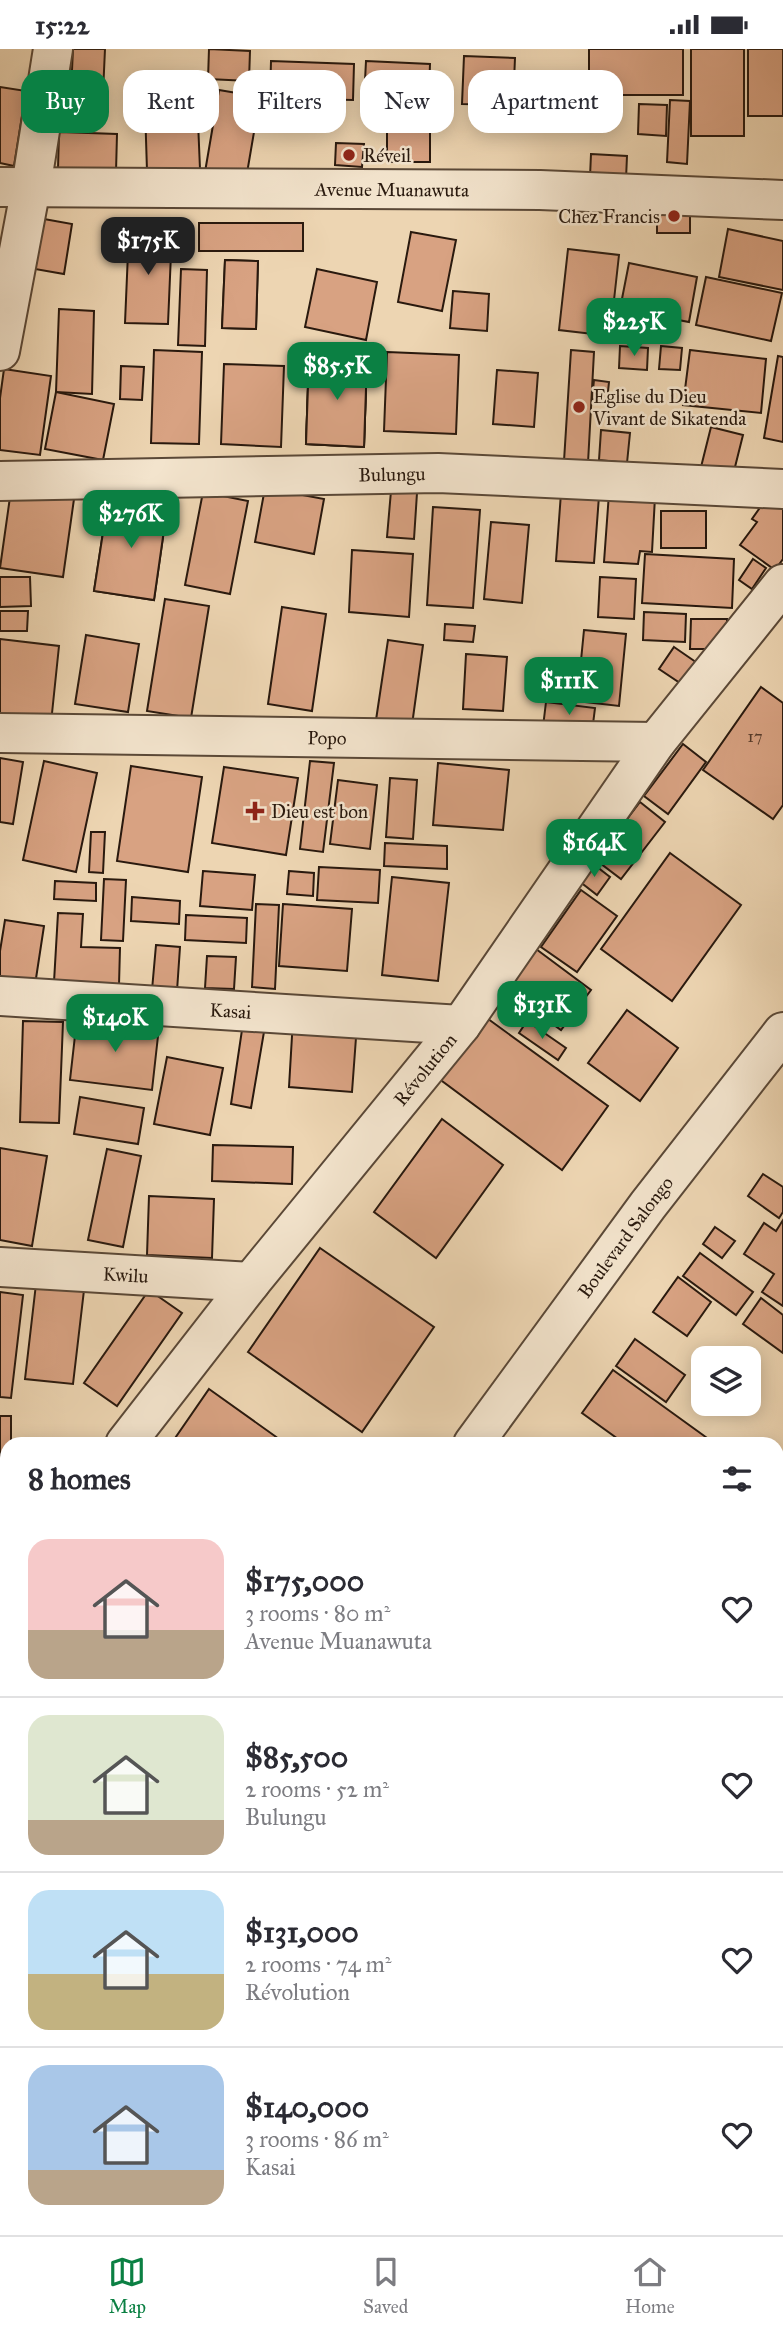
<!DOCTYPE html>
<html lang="en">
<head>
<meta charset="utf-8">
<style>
  body { margin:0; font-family:"IM FELL Great Primer",serif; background:#f2f2f3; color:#2b2b33; height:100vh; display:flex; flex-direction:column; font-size:26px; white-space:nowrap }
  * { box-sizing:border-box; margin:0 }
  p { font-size:23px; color:#7c7c81 }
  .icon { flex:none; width:38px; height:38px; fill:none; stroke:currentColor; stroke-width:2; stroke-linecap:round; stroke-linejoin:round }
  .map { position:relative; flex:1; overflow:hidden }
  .side { position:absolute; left:0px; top:1388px; width:784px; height:800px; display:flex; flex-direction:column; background:#fff; border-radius:21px 21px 0 0; box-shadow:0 4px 18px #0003 }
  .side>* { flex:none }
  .guide { position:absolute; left:21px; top:21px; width:742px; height:63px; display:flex; gap:14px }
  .controls { position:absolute; left:691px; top:1297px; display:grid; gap:14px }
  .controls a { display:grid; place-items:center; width:70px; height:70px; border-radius:14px; background:#fff; box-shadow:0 4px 18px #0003; font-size:35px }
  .price { position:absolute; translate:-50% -60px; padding:0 16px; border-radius:14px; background:#0b8043; color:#fff; font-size:23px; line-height:46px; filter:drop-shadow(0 2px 4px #0008) }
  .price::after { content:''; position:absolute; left:50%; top:42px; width:21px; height:16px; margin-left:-10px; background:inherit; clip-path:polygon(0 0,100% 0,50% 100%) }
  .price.active { background:#222; color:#fff }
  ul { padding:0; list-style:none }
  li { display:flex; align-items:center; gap:21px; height:175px; padding:0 28px }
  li+li { border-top:2px solid #e1e1e2 }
  li span { display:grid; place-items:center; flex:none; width:196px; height:140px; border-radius:21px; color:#555 }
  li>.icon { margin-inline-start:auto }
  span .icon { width:84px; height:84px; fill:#fffc; stroke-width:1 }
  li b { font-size:30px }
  h2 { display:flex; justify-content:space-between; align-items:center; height:84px; padding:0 28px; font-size:30px }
  .chip { padding:0 24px; border-radius:21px; background:#fff; box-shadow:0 4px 18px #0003; font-size:24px; line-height:63px }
  .chip.active { background:#0b8043; color:#fff }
  .status { display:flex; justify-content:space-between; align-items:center; height:49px; padding:0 35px; background:#fff; direction:ltr }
  .status svg { height:19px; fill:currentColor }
  .menu { display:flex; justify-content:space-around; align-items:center; height:98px; border-top:2px solid #e1e1e2; background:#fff; font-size:19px; color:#7c7c81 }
  .menu a { display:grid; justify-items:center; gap:4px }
  .menu .active { color:#0b8043 }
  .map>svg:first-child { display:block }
  .building { fill:#d8a282; stroke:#29190e; stroke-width:2 }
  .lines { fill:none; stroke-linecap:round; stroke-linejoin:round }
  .minor-casing { stroke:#5a4837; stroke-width:42 }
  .minor { stroke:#f3e4cd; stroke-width:38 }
  .poi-dot { fill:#8f2418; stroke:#f3e4cd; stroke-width:2.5 }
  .labels { text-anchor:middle; stroke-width:5; stroke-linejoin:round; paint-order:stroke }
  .number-label { font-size:16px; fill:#553b2b }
  .poi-label { font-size:19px; fill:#29190e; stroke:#f3e4cd; text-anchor:start }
  .street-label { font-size:19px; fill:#29190e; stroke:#f3e4cd }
</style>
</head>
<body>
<div class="status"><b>15:22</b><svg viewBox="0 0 49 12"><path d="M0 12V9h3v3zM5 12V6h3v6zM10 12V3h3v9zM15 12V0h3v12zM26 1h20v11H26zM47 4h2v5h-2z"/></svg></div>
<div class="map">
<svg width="783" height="2186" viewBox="0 0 783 2186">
  <rect width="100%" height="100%" fill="#edd5b2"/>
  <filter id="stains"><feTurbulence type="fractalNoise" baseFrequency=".00286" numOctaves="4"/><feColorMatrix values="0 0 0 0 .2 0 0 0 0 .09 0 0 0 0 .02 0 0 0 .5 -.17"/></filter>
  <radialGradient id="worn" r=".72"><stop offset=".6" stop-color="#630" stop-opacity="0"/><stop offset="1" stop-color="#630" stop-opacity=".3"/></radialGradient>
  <g class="building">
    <polygon points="73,0 105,0 103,44 71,42"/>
    <polygon points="209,0 250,2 249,32 208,30"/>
    <rect x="589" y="0" width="94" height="46"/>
    <rect x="691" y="0" width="53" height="87"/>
    <rect x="748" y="0" width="35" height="67"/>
    <polygon points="464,7 515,9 513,56 462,55"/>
    <polygon points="271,12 354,15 353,51 270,49"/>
    <polygon points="366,12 430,15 428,73 363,71"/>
    <polygon points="196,24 200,120 147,122 144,26"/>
    <polygon points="0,38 26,42 14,117 0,114"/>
    <polygon points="219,41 260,48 246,130 205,123"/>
    <polygon points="670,51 690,52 687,115 667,113"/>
    <polygon points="639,55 667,56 666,87 638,85"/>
    <rect x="387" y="80" width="43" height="33"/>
    <polygon points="59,83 117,85 116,123 58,120"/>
    <polygon points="336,94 364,95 362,118 335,116"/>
    <polygon points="591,105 627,107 626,130 590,128"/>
    <rect x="657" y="150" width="33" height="34"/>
    <polygon points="44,170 72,175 64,225 35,220"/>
    <rect x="199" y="174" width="104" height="28"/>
    <polygon points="129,180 172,181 168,275 125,274"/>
    <polygon points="728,180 783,192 783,241 719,228"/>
    <polygon points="411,183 456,191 442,262 398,253"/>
    <polygon points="568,200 619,206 610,287 559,281"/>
    <polygon points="225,211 258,212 256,280 222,279"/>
    <polygon points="225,211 258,212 256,280 222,279"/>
    <polygon points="629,214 697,228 689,273 620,260"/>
    <polygon points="181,220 207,221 205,297 178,296"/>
    <polygon points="317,220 377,233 366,291 305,278"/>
    <polygon points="706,228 782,244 771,292 696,276"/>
    <polygon points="453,242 489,245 487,282 450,279"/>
    <polygon points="59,260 94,262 92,345 56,343"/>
    <polygon points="620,297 648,299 647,321 619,319"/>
    <polygon points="661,297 682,299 680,321 659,320"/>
    <polygon points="154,301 202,303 199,395 151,394"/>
    <polygon points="571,301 594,303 588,414 564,412"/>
    <polygon points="690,301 766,310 761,364 683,356"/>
    <polygon points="387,303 459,306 456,385 384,382"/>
    <polygon points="778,307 783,308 783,393 764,389"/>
    <polygon points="309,308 367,310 364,398 306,395"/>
    <polygon points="309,308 367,310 364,398 306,395"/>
    <polygon points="309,308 367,310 364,398 306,395"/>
    <polygon points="224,315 284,317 281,398 221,395"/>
    <polygon points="121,317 144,318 142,351 120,350"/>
    <polygon points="4,320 51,327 40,406 0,401 0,349"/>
    <polygon points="497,321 538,324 534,378 493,375"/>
    <polygon points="594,331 609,333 607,352 592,350"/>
    <polygon points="56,343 114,355 103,411 45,400"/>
    <polygon points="711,378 743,386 733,426 701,418"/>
    <polygon points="601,381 630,384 627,414 599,411"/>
    <polygon points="265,439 324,450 314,505 255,493"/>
    <polygon points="773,440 783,447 783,510 775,521 740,496 757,473 752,470"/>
    <polygon points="11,441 74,450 63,528 0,519"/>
    <polygon points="391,442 417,444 414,490 387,488"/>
    <polygon points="203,443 248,452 230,545 185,536"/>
    <polygon points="561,444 599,447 594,514 556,512"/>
    <polygon points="609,444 655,448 652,503 640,502 638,515 604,513"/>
    <polygon points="108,451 167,460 154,551 94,542"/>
    <polygon points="108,451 167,460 154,551 94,542"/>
    <polygon points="433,458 480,461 473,559 427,556"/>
    <rect x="661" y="462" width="45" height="37"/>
    <polygon points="491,473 529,476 522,554 484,550"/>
    <polygon points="352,501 413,505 409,568 349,563"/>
    <polygon points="645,505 734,510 732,559 642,554"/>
    <polygon points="753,510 766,519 752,540 739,531"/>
    <polygon points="0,528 30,528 31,557 0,558"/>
    <polygon points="600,528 636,530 634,570 598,568"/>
    <polygon points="165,550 209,557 191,669 147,662"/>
    <polygon points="282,558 326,565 312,662 268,655"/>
    <polygon points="0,562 28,562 27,582 0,582"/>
    <polygon points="644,563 686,565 685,593 643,591"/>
    <polygon points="691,570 727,570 727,600 690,600"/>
    <polygon points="445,575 475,577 473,593 444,591"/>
    <polygon points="584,581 626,585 619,657 577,652"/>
    <polygon points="86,586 139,595 128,663 75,655"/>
    <polygon points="0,590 59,597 51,674 0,668"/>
    <polygon points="388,591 423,596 412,676 376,671"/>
    <polygon points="674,598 703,618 689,640 659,620"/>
    <polygon points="466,605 507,608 503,662 463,660"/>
    <polygon points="761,638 783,654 783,756 773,770 703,721"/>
    <polygon points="546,653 595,659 592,683 543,678"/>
    <polygon points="683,695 706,713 668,765 644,747"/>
    <polygon points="0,709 23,713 13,775 0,773"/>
    <polygon points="44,712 97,724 76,823 23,811"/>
    <polygon points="310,712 334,714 323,803 300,800"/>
    <polygon points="438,714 509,721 503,781 433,776"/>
    <polygon points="131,717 202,728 188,823 117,812"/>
    <polygon points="224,718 298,729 286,806 212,794"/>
    <polygon points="390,729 417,731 413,790 386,788"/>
    <polygon points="338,731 377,736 370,800 330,795"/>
    <polygon points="640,753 665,773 621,830 596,811"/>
    <polygon points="91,783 105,783 103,824 89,823"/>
    <polygon points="385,794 447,797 447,820 384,817"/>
    <polygon points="670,804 741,856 672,952 601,900"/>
    <polygon points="592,814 610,828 597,846 579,832"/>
    <polygon points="319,818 380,821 378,854 317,851"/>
    <polygon points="203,822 255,826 252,861 200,857"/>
    <polygon points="289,822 314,824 313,847 287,845"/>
    <polygon points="392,828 449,834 438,932 382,926"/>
    <polygon points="104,830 126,831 123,892 101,891"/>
    <polygon points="55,832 96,834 96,852 54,850"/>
    <polygon points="581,841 617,867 577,923 541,898"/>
    <polygon points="132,848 180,852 179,875 131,872"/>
    <polygon points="256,855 279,856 275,940 252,938"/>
    <polygon points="283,855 352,860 347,922 279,917"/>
    <polygon points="58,864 83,865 81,898 120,899 119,936 54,933"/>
    <polygon points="186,866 247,869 246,894 185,891"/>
    <polygon points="5,871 44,877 35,936 0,931 0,902"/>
    <polygon points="156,896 180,898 177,942 152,941"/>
    <polygon points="536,900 591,941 561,981 506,941"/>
    <polygon points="207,907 236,908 234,940 205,939"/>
    <polygon points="627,961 678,999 640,1052 588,1014"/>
    <polygon points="484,967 608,1057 562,1121 438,1029"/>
    <polygon points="77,969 159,978 152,1041 70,1031"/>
    <polygon points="293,970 357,975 352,1043 289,1038"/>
    <polygon points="23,972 63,973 59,1074 20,1073"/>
    <polygon points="527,972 566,999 558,1011 519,984"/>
    <polygon points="243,974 265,977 251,1059 231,1055"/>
    <polygon points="167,1008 223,1019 210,1086 154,1075"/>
    <polygon points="80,1048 144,1059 138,1095 74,1085"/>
    <polygon points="442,1070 503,1116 436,1209 374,1163"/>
    <polygon points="213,1096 293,1098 292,1135 212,1132"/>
    <polygon points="0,1099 47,1107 32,1197 0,1191"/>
    <polygon points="107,1100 141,1107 123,1198 88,1191"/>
    <polygon points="763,1125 783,1138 783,1163 779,1169 748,1147"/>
    <polygon points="149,1147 214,1150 212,1209 147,1206"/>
    <polygon points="783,1171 783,1257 762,1243 774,1225 744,1205 764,1174 776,1182"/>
    <polygon points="715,1178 735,1192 722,1209 703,1195"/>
    <polygon points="320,1199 434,1278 362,1383 248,1303"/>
    <polygon points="700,1204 753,1243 736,1266 683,1227"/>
    <polygon points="678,1228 711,1253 687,1287 653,1263"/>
    <polygon points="36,1235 84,1241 73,1335 25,1330"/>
    <polygon points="149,1241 182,1264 117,1357 84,1334"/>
    <polygon points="0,1243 23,1246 11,1349 0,1348"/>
    <polygon points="761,1249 783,1266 783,1304 743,1275"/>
    <polygon points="635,1290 685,1326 666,1353 616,1317"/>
    <polygon points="613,1321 714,1394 625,1395 582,1364"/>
    <polygon points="209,1340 286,1395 171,1395"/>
    <polygon points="0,1367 11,1367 11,1395 7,1395 7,1456 0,1456"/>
    <polygon points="777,1416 783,1421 783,1452 777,1461"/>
    <polygon points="7,1650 7,1748 0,1742 0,1659"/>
    <polygon points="777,1652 783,1657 783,1724 777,1719"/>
    <polygon points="0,1771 7,1776 7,1821 0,1830"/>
    <polygon points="783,1912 783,1933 777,1929 777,1921"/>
    <polygon points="783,1964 783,2039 777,2034 777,1971"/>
    <polygon points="777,2057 783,2061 783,2073 777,2081"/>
    <polygon points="777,2108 783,2112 783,2186 716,2186 720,2180 777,2180"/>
    <polygon points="32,2180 52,2180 47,2186 27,2186"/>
    <polygon points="72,2180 133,2180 140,2186 76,2186 71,2182"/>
    <polygon points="482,2180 512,2180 519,2186 489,2186"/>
    <polygon points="570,2180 648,2180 656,2186 566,2186"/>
  </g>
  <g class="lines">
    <g class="minor-casing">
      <g id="minor">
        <path id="s1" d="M0 138 540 141 783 151"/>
        <polyline points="0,302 31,138 53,0"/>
        <path id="s2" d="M0 432 438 424 783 440"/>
        <path id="s3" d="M0 684 656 693"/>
        <path id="s4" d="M0 947 461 976"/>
        <path id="s5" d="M0 1218 251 1233"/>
        <path id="s6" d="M125 1395 251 1233 461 976 656 693 783 535"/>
        <path id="s7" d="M473 1395 648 1156 783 983"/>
        <polyline points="0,1487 7,1487"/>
        <polyline points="0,1556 7,1547"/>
        <polyline points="777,1586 783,1578"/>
        <polyline points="0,2049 7,2039"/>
        <polyline points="700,2180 707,2186"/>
        <polyline points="328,2186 332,2180"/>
      </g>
    </g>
    <use href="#minor" class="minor"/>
  </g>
  <g class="poi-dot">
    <circle cx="349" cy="106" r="7"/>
    <circle cx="674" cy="167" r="7"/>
    <circle cx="579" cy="358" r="7"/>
    <path d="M251.5 751.5h7v7h7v7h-7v7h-7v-7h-7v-7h7z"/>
  </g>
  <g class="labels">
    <g class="number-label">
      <text x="755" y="693">17</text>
    </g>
    <g class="poi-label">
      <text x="363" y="113">Réveil</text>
      <text x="660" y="174" text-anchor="end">Chez Francis</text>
      <text x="593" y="354">Eglise du Dieu<tspan x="593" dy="22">Vivant de Sikatenda</tspan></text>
      <text x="271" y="769">Dieu est bon</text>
    </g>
    <g class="street-label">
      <text dy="7" stroke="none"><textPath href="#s1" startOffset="392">Avenue Muanawuta</textPath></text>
      <text dy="7" stroke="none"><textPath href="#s2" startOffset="392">Bulungu</textPath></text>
      <text dy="7" stroke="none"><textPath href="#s3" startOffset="327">Popo</textPath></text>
      <text dy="7" stroke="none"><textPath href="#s4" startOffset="231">Kasai</textPath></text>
      <text dy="7" stroke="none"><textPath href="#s6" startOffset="480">Révolution</textPath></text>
      <text dy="7" stroke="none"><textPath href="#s7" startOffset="257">Boulevard Salongo</textPath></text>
      <text dy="7" stroke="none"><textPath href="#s5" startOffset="126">Kwilu</textPath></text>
    </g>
  </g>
  <rect width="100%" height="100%" filter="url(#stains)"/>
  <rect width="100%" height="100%" fill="url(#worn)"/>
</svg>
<div class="controls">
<a><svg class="icon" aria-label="layers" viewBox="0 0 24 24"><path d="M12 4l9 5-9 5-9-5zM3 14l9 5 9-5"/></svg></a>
</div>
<b class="price active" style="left:148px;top:228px">$175K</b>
<b class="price" style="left:634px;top:309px">$225K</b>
<b class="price" style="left:337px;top:353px">$85.5K</b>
<b class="price" style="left:131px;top:501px">$276K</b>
<b class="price" style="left:569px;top:668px">$111K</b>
<b class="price" style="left:594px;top:830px">$164K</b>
<b class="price" style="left:542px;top:992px">$131K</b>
<b class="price" style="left:115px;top:1005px">$140K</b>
<div class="guide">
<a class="chip active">Buy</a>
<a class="chip">Rent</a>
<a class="chip">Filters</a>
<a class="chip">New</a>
<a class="chip">Apartment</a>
</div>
<section class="side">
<h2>8 homes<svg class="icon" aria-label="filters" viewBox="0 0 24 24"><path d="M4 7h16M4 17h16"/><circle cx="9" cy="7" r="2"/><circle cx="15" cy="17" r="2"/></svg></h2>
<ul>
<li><span style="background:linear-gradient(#f6c9c9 65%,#b9a48a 0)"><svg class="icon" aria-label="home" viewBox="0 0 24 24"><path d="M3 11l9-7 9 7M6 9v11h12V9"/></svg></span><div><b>$175,000</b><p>3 rooms · 80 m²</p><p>Avenue Muanawuta</p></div><svg class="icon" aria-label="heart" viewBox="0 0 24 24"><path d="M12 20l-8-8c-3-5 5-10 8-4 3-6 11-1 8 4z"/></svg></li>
<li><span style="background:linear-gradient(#dfe7d0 75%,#b9a48a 0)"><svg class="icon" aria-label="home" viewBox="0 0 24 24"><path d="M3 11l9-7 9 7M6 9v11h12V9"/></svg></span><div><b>$85,500</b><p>2 rooms · 52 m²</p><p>Bulungu</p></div><svg class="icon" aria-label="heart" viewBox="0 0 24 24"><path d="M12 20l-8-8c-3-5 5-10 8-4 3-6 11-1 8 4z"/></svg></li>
<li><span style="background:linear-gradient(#bfe0f5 60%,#c2b280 0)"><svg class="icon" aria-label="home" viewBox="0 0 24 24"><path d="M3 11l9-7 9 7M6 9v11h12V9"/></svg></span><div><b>$131,000</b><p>2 rooms · 74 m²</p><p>Révolution</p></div><svg class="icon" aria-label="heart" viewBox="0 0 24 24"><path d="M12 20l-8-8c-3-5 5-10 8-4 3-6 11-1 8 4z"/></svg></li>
<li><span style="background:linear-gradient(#a9c7e8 75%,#b9a48a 0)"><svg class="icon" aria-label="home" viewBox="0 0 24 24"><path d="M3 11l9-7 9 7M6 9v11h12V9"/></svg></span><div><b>$140,000</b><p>3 rooms · 86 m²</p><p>Kasai</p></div><svg class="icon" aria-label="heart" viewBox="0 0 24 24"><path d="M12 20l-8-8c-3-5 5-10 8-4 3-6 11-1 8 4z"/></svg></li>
</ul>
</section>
</div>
<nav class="menu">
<a class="active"><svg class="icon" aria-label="map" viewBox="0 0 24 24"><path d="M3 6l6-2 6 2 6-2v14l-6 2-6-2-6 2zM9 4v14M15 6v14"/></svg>Map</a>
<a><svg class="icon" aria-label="saved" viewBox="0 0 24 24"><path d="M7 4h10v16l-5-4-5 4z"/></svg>Saved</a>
<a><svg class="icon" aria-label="home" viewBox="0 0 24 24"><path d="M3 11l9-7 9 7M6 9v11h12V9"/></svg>Home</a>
</nav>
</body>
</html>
